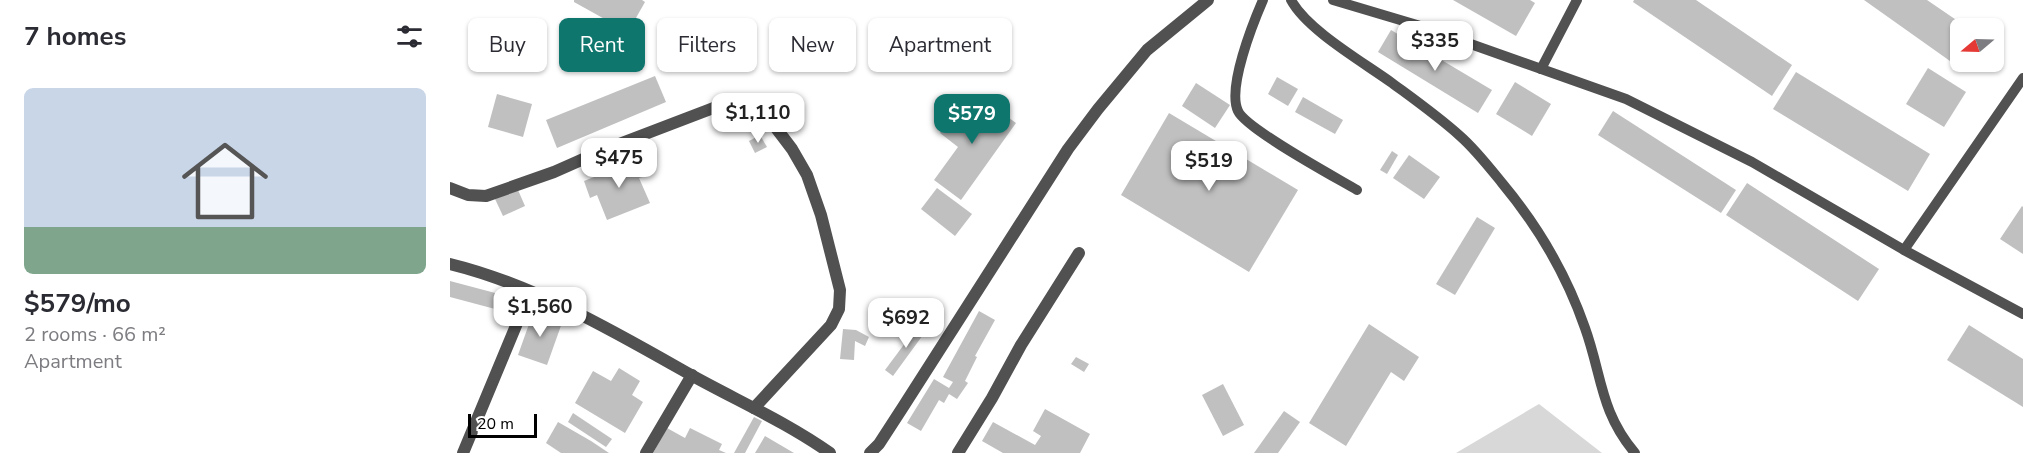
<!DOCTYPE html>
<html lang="en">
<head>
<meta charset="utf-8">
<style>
  body { margin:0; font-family:"Nunito Sans",sans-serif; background:#f2f2f3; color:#2b2b33; height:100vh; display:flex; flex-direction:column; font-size:22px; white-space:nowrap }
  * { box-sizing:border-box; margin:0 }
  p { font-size:20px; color:#7c7c81 }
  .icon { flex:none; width:33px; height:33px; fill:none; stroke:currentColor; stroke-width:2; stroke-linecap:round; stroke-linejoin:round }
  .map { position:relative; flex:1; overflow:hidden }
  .sheet { display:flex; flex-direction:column; background:#fff; width:450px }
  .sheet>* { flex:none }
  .guide { position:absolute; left:18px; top:18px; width:570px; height:54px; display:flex; gap:12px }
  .needle { width:39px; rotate:251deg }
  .controls { position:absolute; left:1500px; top:18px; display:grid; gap:12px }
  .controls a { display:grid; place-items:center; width:54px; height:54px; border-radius:9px; background:#fff; box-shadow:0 2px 4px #0004; font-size:30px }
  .scale { position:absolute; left:18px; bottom:15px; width:69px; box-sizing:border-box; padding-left:6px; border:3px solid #000; border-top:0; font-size:16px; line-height:21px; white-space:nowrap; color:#000; -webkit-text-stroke:4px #fff; paint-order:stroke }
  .price { position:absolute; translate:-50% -51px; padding:0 14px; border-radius:12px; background:#fff; color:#222; font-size:20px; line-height:39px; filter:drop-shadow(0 2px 3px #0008) }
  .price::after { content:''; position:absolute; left:50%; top:36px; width:18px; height:14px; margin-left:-9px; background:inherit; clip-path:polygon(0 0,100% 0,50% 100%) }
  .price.active { background:#0f766e; color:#fff }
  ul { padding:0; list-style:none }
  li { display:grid; align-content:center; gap:12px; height:318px; padding:0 24px }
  li span { display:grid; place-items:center; height:186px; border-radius:9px; color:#555 }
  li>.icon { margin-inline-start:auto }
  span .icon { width:108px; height:108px; fill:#fffc; stroke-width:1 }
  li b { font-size:26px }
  h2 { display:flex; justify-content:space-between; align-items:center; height:72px; padding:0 24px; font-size:26px }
  .chip { padding:0 21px; border-radius:9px; background:#fff; box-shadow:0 2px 4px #0004; font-size:21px; line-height:54px }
  .chip.active { background:#0f766e; color:#fff }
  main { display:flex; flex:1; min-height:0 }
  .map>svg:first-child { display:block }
  .green { fill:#d8d8d8 }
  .building { fill:#c0c0c0 }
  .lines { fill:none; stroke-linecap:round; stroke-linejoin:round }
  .lane { stroke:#515151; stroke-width:10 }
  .street { stroke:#515151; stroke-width:12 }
</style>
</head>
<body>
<main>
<section class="sheet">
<h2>7 homes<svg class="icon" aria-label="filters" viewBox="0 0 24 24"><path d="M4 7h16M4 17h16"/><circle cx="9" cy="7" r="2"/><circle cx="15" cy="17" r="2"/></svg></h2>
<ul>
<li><span style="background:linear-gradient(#c9d6e8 75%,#7fa58c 0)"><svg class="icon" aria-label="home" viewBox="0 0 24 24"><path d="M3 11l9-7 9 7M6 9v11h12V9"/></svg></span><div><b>$579/mo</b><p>2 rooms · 66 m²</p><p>Apartment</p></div></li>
</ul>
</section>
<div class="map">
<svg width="1573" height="453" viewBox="0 0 1573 453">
  <rect width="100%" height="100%" fill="#fff"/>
  <polygon class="green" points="1089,404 1152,453 1006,453"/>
  <g class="building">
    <polygon points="124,0 192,0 195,2 178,32 124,2"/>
    <polygon points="1003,0 1080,0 1085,3 1066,36"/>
    <polygon points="1184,0 1246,0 1342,65 1322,96 1183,2"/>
    <polygon points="1414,0 1477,0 1518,28 1510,28 1510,46 1500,61"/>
    <polygon points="941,30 1042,90 1028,113 928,52"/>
    <polygon points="1478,68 1516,92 1494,127 1456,104"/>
    <polygon points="1346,72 1480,154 1458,191 1323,109"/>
    <polygon points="205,76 216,102 107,148 96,120"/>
    <polygon points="827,77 848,89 838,106 818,94"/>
    <polygon points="1065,82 1101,104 1082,136 1046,114"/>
    <polygon points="746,83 780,105 765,128 732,106"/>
    <polygon points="47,94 82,104 73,137 38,127"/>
    <polygon points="515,97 535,112 541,105 566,123 511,200 484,180 508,147 490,133"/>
    <polygon points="853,97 893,120 885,134 845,112"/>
    <polygon points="1163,111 1286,190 1271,213 1148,135"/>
    <polygon points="719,113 848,190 799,272 671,195"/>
    <polygon points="310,135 317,147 305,153 299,141"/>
    <polygon points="942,151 948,155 937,174 930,170"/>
    <polygon points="959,155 990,177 974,199 943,178"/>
    <polygon points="189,159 196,176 189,178 200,203 157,220 147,195 140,198 134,181"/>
    <polygon points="1297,183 1429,269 1408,301 1276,215"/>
    <polygon points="487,188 522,214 505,236 471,209"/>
    <polygon points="68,190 75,206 53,216 45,199"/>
    <polygon points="1572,206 1573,207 1573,254 1550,239"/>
    <polygon points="1027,217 1045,228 1005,295 986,284"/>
    <polygon points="0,281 49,294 45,309 0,297"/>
    <polygon points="84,310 113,320 97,365 68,355"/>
    <polygon points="529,311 545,320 525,356 527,357 515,381 518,383 507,399 499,394 494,403 489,400 471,431 457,423 484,379 499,388 503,382 493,377"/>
    <polygon points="470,323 478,328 443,376 435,370"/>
    <polygon points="919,324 969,357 954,381 941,372 896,446 859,423"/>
    <polygon points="1519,325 1573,359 1573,407 1497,360"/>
    <polygon points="393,329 406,330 419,337 415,346 405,341 404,360 390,359"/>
    <polygon points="626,357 639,364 634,372 621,364"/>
    <polygon points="169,368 190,381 182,395 193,402 175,433 125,403 143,371 161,381"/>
    <polygon points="773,384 794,425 773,436 752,395"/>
    <polygon points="595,409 640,434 630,453 553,453 532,441 543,422 585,445 591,436 583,431"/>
    <polygon points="834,411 850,422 828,453 804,453"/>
    <polygon points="123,413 162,439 156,447 118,422"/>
    <polygon points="304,417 312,421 295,453 284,453"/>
    <polygon points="108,422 141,441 159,453 111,453 96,443"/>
    <polygon points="217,428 235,438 240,428 272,444 269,450 276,453 203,453"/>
    <polygon points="315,436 344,453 305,453"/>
  </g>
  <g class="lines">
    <g class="lane">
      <path d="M813 0C803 23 777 88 788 111 796 129 885 177 907 190"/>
      <path d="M841 0C857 30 913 62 942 83 965 100 989 117 1010 136 1025 149 1039 167 1052 183 1087 225 1117 276 1135 328 1152 375 1150 412 1185 453"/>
      <polyline points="883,0 967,25 1176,99 1302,162 1454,250 1573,314"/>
      <polyline points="1091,69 1127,0"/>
      <polyline points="1454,250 1573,78"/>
    </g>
    <g class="street">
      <polyline points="0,188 18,195 36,196 104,172 156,149 266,107 299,109 323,124 342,149 357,175 371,215 390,290 389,309 381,325 304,408"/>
      <path d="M0 264C83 284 167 333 241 375 288 401 336 422 380 453"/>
      <polyline points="13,453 80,292"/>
      <polyline points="196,453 242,375"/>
      <polyline points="420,453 429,444 453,407 618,149 648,109 697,50 758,0"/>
      <polyline points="508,453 542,398 571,345 629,253"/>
    </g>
  </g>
</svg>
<div class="controls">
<a><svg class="needle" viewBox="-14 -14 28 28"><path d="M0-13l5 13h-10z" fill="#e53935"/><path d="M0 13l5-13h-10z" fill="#7c7c81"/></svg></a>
</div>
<div class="scale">20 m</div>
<b class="price" style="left:985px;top:72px">$335</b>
<b class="price" style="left:308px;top:144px">$1,110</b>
<b class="price active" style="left:522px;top:145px">$579</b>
<b class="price" style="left:169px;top:189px">$475</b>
<b class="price" style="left:759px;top:192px">$519</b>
<b class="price" style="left:90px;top:338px">$1,560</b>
<b class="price" style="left:456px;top:349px">$692</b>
<div class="guide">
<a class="chip">Buy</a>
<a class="chip active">Rent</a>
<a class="chip">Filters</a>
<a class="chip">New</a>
<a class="chip">Apartment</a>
</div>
</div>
</main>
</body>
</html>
